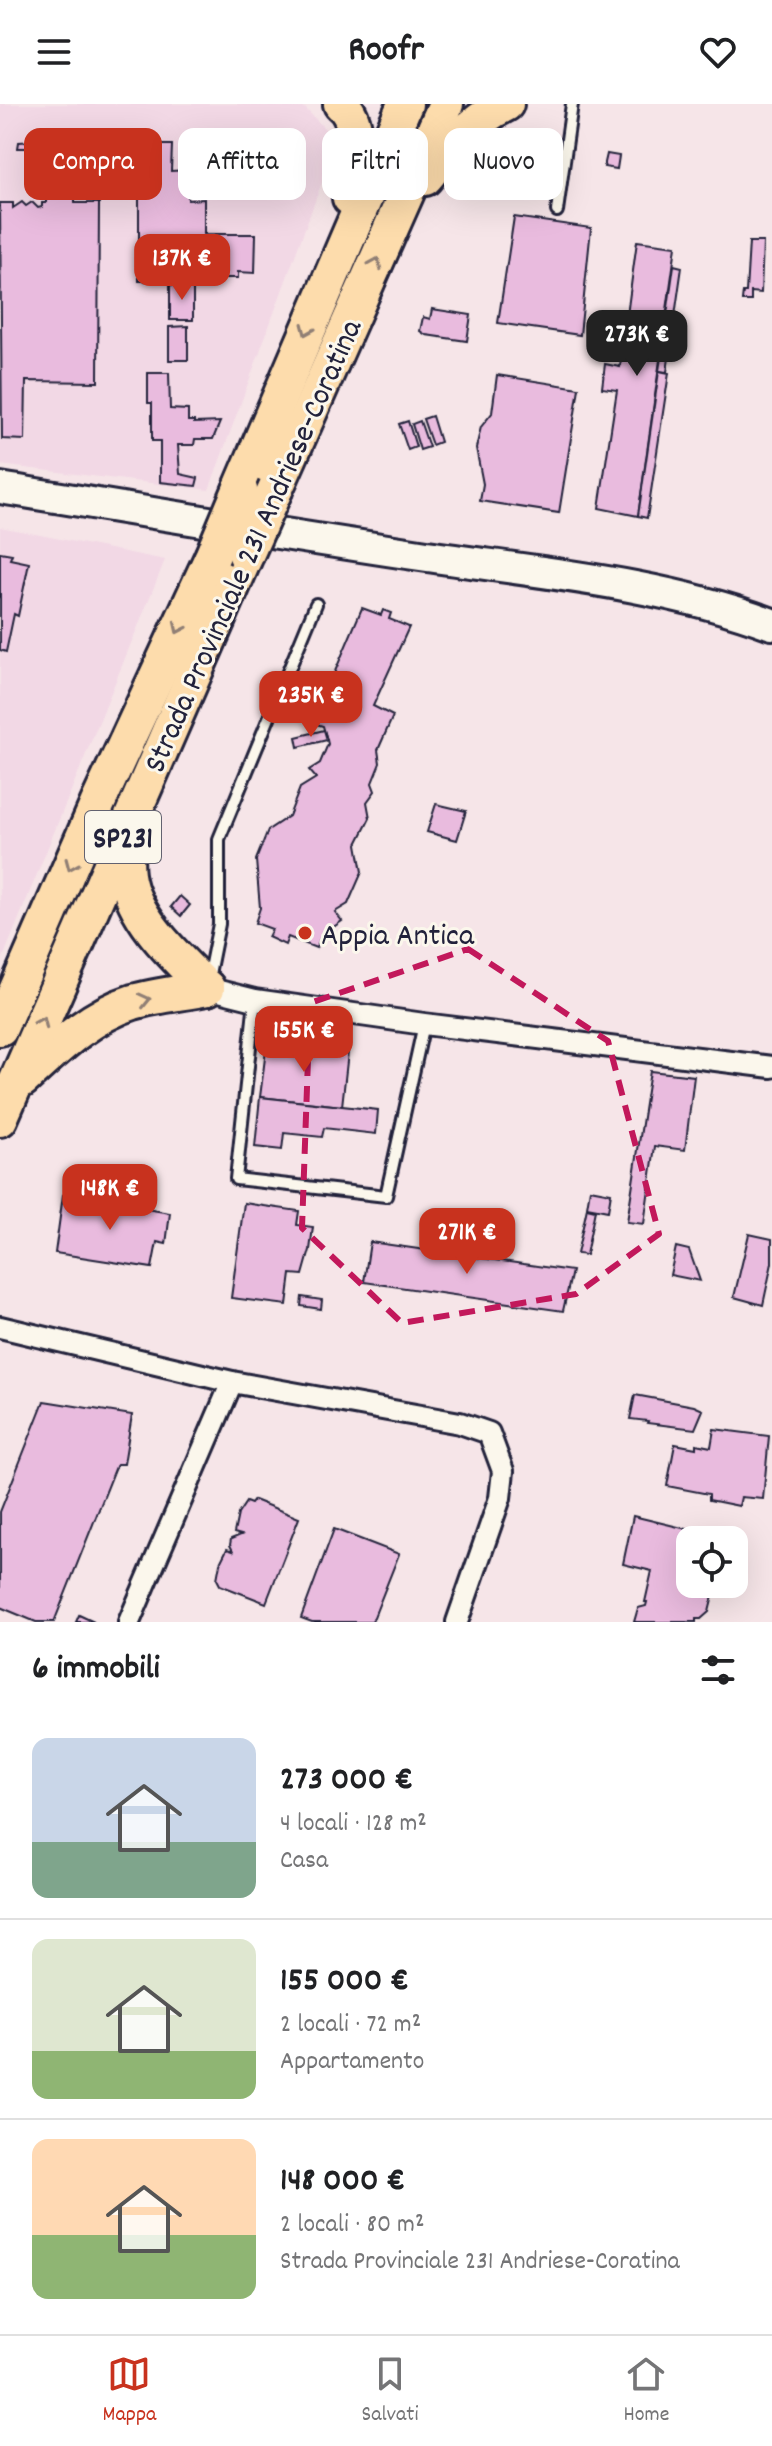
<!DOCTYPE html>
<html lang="it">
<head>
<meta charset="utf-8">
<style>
  body { margin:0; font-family:Dekko,sans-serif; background:#f2f2f2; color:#202124; height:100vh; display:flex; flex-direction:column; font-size:30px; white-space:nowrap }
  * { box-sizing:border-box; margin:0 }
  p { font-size:26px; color:#757577 }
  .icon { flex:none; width:44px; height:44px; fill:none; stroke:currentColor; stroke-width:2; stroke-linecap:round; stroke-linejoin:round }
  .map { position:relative; height:1518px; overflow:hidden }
  .details { display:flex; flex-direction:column; background:#fff; flex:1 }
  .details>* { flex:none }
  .banner { position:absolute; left:24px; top:24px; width:724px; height:72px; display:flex; gap:16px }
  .buttons { position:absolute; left:676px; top:1422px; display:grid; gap:16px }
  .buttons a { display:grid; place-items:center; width:72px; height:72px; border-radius:16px; background:#fff; box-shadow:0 8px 32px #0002; font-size:40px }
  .price { position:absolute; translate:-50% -68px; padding:0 18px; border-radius:16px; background:#c8321e; color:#fff; font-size:26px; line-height:52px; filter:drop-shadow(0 2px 4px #0008) }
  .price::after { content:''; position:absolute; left:50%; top:48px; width:24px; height:18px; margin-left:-12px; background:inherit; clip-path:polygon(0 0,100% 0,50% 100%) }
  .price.selected { background:#222; color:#fff }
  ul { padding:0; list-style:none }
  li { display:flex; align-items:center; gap:24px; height:200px; padding:0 32px }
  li+li { border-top:2px solid #e0e0e0 }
  li span { display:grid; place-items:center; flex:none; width:224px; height:160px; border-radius:16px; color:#555 }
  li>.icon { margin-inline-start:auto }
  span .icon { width:96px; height:96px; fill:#fffc; stroke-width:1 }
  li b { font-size:34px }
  h2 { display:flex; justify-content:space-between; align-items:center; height:96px; padding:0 32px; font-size:34px }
  .tag { padding:0 28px; border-radius:16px; background:#fff; box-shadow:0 8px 32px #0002; font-size:28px; line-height:72px }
  .tag.selected { background:#c8321e; color:#fff }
  header { display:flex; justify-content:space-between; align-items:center; height:104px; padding:0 32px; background:#fff; font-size:36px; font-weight:700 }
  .menu { display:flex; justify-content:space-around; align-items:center; height:112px; border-top:2px solid #e0e0e0; background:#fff; font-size:22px; color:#757577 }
  .menu a { display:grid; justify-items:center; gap:4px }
  .menu .selected { color:#c8321e }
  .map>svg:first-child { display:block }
  .built { fill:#f2d8e5 }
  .building { fill:#e9bbde; stroke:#22223b; stroke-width:2 }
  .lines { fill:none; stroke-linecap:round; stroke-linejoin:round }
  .service-casing { stroke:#22223b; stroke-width:16 }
  .minor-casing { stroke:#22223b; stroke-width:26 }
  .secondary-casing { stroke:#22223b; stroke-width:36 }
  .trunk-casing { stroke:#22223b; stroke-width:40 }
  .service { stroke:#fbf7ec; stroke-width:10 }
  .minor { stroke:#fbf7ec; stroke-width:20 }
  .secondary { stroke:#fbf7ec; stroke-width:30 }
  .trunk { stroke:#fddcac; stroke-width:34 }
  .trunk-bridge-casing { stroke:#22223b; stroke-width:40; stroke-linecap:butt }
  .trunk-bridge { stroke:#fddcac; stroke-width:34 }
  .oneway { stroke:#907f74 }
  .marked { fill:none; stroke:#c2185b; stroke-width:6; stroke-dasharray:16 10; stroke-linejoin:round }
  .poi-dot { fill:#c8321e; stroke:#fbf7ec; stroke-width:3 }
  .labels { text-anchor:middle; stroke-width:6; stroke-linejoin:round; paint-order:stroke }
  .shield { fill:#fbf7ec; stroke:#636270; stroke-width:2 }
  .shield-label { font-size:30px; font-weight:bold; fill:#22223b }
  .street-label { font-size:32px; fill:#22223b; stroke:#fbf7ec }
  .poi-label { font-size:32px; fill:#22223b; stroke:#fbf7ec; text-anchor:start }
</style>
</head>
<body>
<header><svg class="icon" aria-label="menu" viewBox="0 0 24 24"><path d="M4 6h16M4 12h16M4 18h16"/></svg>Roofr<svg class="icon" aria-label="heart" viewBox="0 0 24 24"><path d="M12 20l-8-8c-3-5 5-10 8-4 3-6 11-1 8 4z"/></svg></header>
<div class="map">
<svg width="772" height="1518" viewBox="0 0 772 1518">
  <rect width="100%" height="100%" fill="#f6e5e8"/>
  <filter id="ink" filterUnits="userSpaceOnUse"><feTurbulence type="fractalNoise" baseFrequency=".0125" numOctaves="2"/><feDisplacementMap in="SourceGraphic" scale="16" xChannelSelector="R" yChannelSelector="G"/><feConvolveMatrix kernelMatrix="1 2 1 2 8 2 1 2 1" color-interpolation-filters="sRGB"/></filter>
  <g filter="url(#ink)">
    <g class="built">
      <polygon points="0,0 239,0 305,4 327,27 322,78 209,386 0,361"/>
      <polygon points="0,423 165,456 0,861"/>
    </g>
    <g class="building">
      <polygon points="35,37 35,44 18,44 19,38"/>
      <polygon points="148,41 172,41 171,67 188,66 188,96 204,95 204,130 256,130 255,169 238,168 238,174 210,174 210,168 166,169 166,177 139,177 139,64 147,63"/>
      <polygon points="607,50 619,52 617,65 604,63"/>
      <polygon points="75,88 75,99 99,99 98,278 26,277 25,336 2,335 0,99 13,99 13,104 22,98 26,102 32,98 38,104 42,103 42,99 46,99 46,89"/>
      <polygon points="514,113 591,124 580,231 498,219"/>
      <polygon points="637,137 676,142 638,412 599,404 617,286 602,284 605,260 620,263"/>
      <polygon points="749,138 763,138 761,189 751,188 751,197 742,197 743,188 746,188"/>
      <polygon points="674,161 682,163 667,268 659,267"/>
      <rect x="170" y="181" width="23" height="35"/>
      <polygon points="432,205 471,211 467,237 426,231 420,227 423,213 430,215"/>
      <polygon points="188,222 188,256 169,256 169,223"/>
      <polygon points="659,267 669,269 647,414 638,412"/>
      <polygon points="148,269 169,269 170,305 188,306 188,317 194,317 194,319 220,318 213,335 195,335 194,341 178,341 180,370 198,374 196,382 160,378 160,337 152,337 152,299 148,299"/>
      <polygon points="497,271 579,284 559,409 480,397 483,380 476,344 481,323 492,309"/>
      <polygon points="432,312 440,338 432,341 423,315"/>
      <polygon points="408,317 416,343 408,346 399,320"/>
      <polygon points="420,317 429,343 420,346 412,320"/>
      <polygon points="0,448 12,450 10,455 29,459 18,512 14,510 6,548 0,546"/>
      <polygon points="362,504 381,511 383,506 391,509 389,515 409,523 373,602 393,612 378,646 380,659 372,679 375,687 367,698 370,714 357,740 362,768 348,800 335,808 342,817 322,831 316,844 288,833 285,841 268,833 272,825 255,819 260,804 256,756 268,726 289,712 300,684 316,674 309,666 320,659 328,640 323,622 313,619"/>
      <polygon points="324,626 327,636 298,643 296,633"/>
      <polygon points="436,700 466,707 457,736 427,728"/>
      <polygon points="180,792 190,801 181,812 171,803"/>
      <polygon points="267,938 348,948 342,1002 260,993"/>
      <polygon points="650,967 694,972 685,1046 655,1042 644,1120 627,1118"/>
      <polygon points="260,993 378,1006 376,1030 324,1024 322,1033 284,1029 282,1046 255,1043"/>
      <polygon points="69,1076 120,1083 117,1100 67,1092"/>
      <polygon points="590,1085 611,1089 608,1107 587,1103"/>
      <polygon points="63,1091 170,1109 166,1140 157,1138 152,1164 55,1149"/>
      <polygon points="244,1099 299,1107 297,1121 313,1123 310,1146 303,1171 291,1170 287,1201 231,1194"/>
      <polygon points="587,1104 595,1106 586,1151 577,1150"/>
      <polygon points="749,1130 772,1135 772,1159 763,1201 734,1193"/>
      <polygon points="370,1138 572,1167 563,1207 364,1178"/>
      <polygon points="676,1143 689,1146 700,1177 670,1171"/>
      <polygon points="302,1193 322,1196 321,1205 301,1202"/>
      <polygon points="635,1291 694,1302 703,1306 695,1325 647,1319 648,1317 630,1315"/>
      <polygon points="44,1297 132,1311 124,1360 117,1360 54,1518 36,1518 0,1503 0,1408"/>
      <polygon points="714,1325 769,1332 763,1395 741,1393 739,1402 709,1396 709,1390 667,1382 675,1340 696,1344 696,1340 711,1343"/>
      <polygon points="254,1396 299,1414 266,1499 220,1481 217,1475 220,1459 227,1445 233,1447 230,1441 231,1435 241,1431 234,1429 238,1410 246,1398 251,1400"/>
      <polygon points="633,1412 724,1434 724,1436 690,1436 690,1480 716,1480 709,1508 701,1515 696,1515 696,1518 634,1518 638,1504 646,1502 647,1498 645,1498 652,1467 623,1460"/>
      <polygon points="334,1425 399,1450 372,1518 312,1518 301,1514"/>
      <polygon points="79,1511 94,1518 76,1518"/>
    </g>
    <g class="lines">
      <g class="service-casing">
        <g id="service">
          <polyline points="557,107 572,0"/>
          <polyline points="208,875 219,820 219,735 316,500"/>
          <polyline points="255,896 236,1075 386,1092 424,920"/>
        </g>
      </g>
      <g class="minor-casing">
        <g id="minor">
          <polyline points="207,884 255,896 424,920 772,963"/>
          <polyline points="0,1223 232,1278 460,1319 489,1329 503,1367 500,1394 457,1518"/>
          <polyline points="129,1518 232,1278"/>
        </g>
      </g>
      <g class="secondary-casing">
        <path id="secondary" d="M0 384C142 407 284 431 427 452 543 469 661 479 772 520"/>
      </g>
      <g class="trunk-casing">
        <g id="trunk">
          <path d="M341 0C364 18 354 69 350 94"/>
          <path d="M425 74C449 45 471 17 506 0"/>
          <polyline points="276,384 446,0"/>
          <polyline points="240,386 405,0"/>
          <path d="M127 732C127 745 125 758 127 771 133 815 177 854 207 884"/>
          <polyline points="0,924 97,701 212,453"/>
          <path d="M22 976C56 945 89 912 133 898 157 891 182 889 207 884"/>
          <polyline points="0,1015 246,451"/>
        </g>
      </g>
      <use href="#service" class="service"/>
      <use href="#minor" class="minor"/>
      <use href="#secondary" class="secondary"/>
      <use href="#trunk" class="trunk"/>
      <g class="trunk-bridge-casing">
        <g id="trunk-bridge">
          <polyline points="246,451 276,384"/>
          <polyline points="212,453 240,386"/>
        </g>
      </g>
      <use href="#trunk-bridge" class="trunk-bridge"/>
    </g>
    <defs><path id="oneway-chevron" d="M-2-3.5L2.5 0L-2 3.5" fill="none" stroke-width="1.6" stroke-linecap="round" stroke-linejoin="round" transform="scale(2)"/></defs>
    <g class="oneway">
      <use href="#oneway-chevron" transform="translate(376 159) rotate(-66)"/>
      <use href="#oneway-chevron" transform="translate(307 226) rotate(113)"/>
      <use href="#oneway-chevron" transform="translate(179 524) rotate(115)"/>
      <use href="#oneway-chevron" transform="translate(71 761) rotate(113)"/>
      <use href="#oneway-chevron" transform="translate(145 896) rotate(-13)"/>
      <use href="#oneway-chevron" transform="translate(42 918) rotate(-66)"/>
    </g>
  </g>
  <path class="marked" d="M468 845 608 937 659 1130 576 1190 402 1219 302 1124 310 899Z"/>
  <circle class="poi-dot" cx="305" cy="829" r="8"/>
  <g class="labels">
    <rect class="shield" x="85" y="707" width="76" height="52" rx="6"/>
    <g class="shield-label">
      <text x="123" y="743">SP231</text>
    </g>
    <g class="street-label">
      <text transform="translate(251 441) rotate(-66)" y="11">Strada Provinciale 231 Andriese-Coratina</text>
    </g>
    <g class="poi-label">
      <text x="321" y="840">Appia Antica</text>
    </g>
  </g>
</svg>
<div class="buttons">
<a><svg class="icon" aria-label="locate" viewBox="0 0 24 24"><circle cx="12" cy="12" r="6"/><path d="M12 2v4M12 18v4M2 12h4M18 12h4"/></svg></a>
</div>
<b class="price" style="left:182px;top:198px">137K €</b>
<b class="price selected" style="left:637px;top:274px">273K €</b>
<b class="price" style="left:311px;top:635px">235K €</b>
<b class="price" style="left:304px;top:970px">155K €</b>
<b class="price" style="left:110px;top:1128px">148K €</b>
<b class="price" style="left:467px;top:1172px">271K €</b>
<div class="banner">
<a class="tag selected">Compra</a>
<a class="tag">Affitta</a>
<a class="tag">Filtri</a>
<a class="tag">Nuovo</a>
</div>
</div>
<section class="details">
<h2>6 immobili<svg class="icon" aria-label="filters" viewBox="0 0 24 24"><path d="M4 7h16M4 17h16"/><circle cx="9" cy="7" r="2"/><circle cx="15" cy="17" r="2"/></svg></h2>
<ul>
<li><span style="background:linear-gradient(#c9d6e8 65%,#7fa58c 0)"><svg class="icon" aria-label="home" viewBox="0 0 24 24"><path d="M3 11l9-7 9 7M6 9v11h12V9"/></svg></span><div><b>273 000 €</b><p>4 locali · 128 m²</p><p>Casa</p></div></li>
<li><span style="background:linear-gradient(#dfe7d0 70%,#8fb573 0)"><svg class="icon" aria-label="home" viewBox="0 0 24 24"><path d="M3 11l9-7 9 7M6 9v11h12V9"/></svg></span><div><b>155 000 €</b><p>2 locali · 72 m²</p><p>Appartamento</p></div></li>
<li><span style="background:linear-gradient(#ffd9b3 60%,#8fb573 0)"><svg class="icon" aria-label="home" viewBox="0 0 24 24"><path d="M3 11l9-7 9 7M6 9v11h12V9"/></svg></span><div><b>148 000 €</b><p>2 locali · 80 m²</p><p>Strada Provinciale 231 Andriese-Coratina</p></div></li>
</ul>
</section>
<nav class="menu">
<a class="selected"><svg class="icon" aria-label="map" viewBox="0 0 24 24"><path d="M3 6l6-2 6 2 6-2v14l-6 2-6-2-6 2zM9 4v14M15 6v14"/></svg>Mappa</a>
<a><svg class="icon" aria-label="saved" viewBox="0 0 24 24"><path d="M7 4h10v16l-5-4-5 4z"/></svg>Salvati</a>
<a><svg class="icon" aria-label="home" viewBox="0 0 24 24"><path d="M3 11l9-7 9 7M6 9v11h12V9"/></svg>Home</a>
</nav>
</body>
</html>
